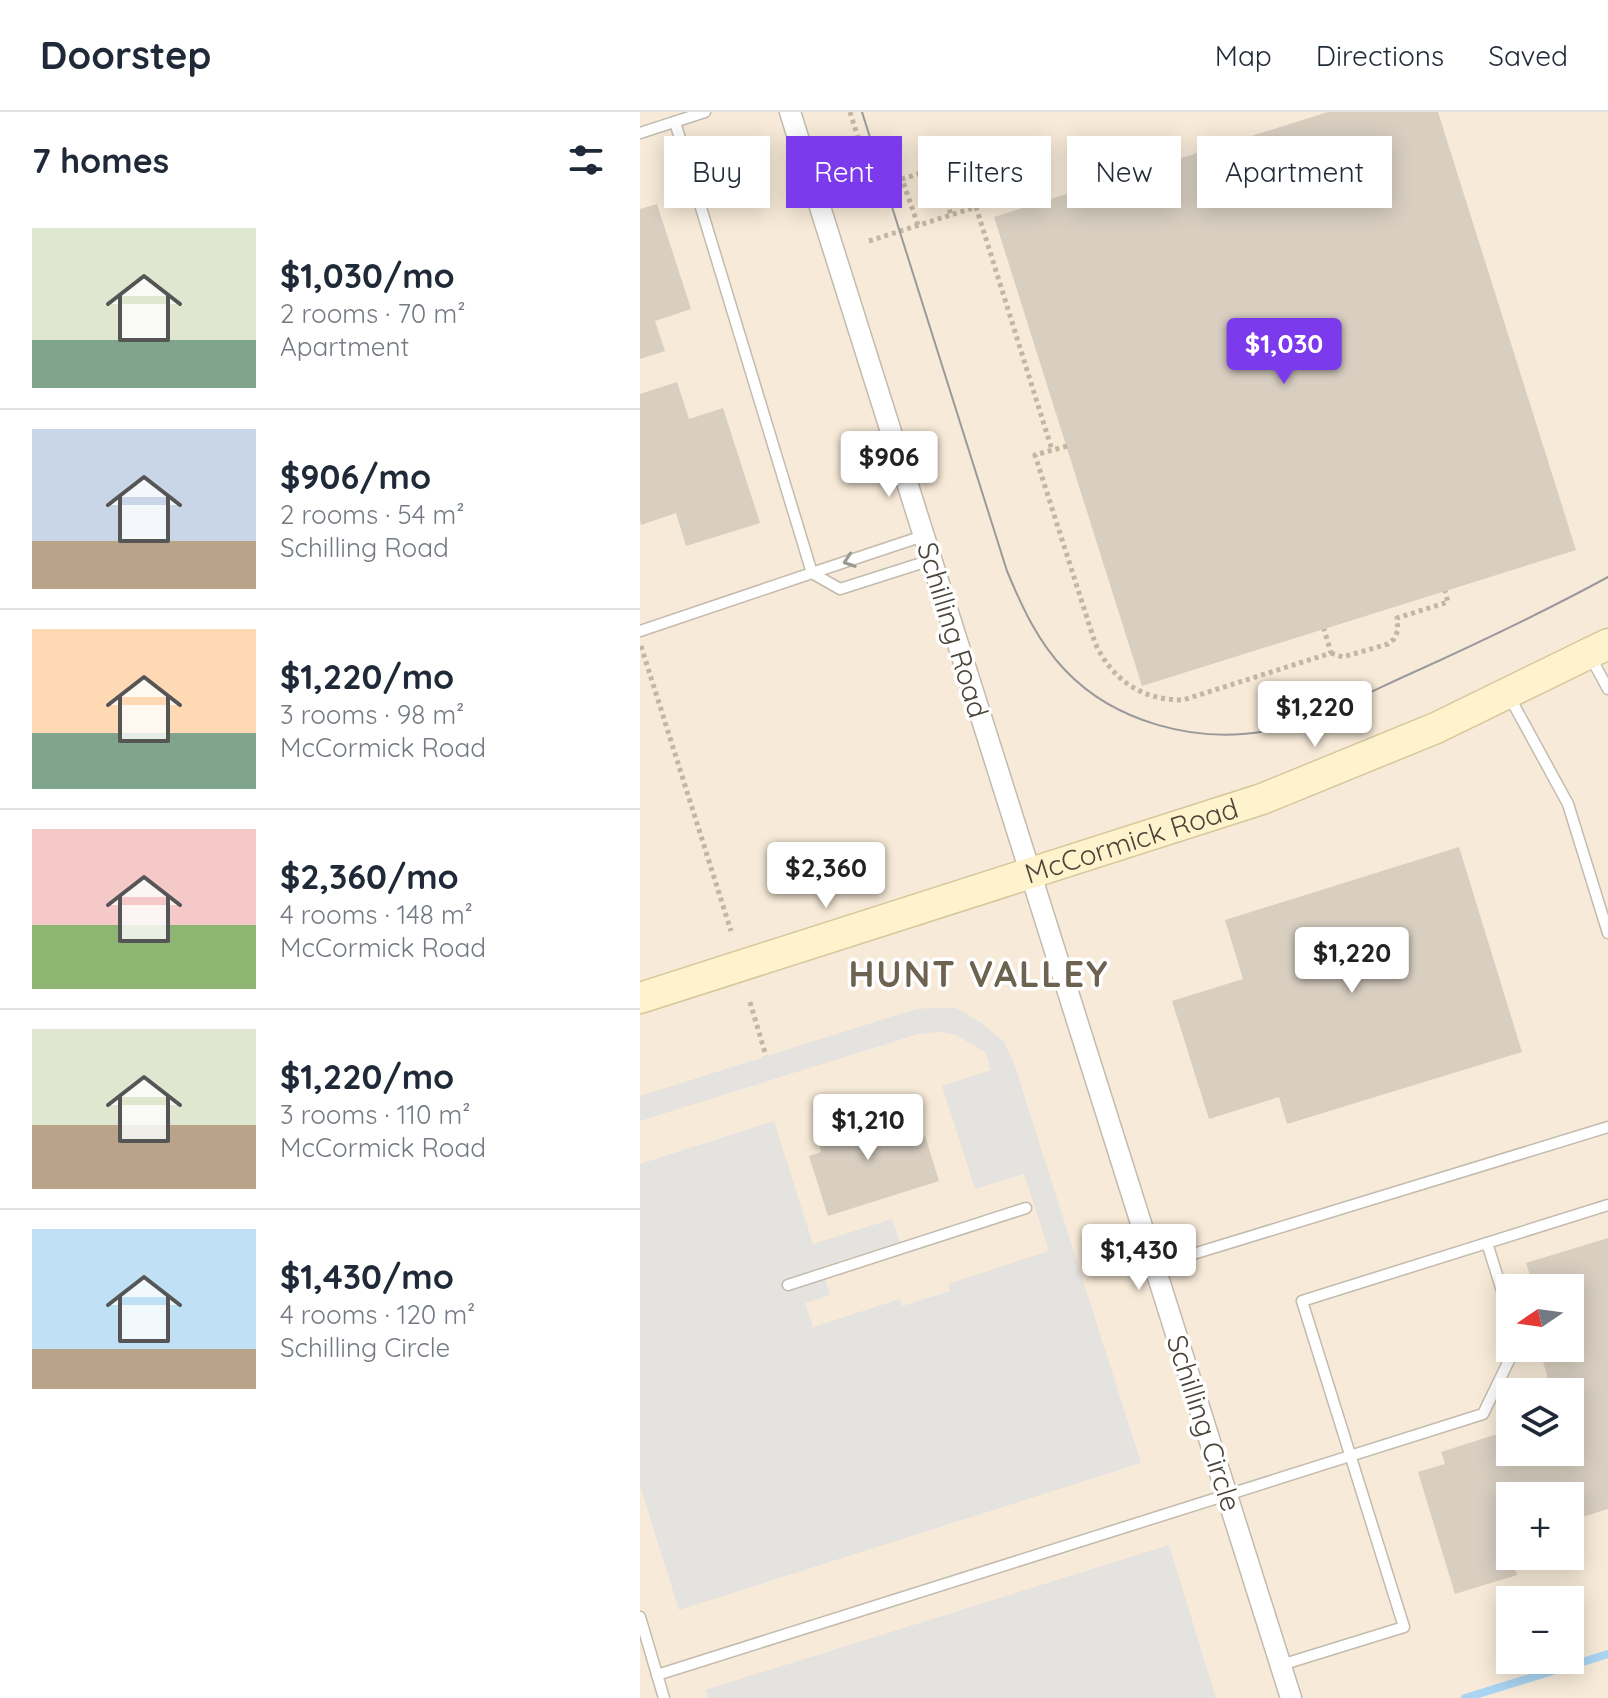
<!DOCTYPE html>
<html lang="en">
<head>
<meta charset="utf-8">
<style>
  body { margin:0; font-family:Quicksand,sans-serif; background:#f6f6f7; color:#1f2937; height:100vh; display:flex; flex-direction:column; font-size:30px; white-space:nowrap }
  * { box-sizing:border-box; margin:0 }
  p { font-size:26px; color:#747a83 }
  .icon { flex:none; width:44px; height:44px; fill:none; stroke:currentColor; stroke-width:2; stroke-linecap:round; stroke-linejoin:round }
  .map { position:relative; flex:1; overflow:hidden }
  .details { display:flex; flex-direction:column; background:#fff; width:640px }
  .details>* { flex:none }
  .banner { position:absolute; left:24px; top:24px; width:760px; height:72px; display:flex; gap:16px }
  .needle { width:52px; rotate:257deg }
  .buttons { position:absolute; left:856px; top:1162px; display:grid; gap:16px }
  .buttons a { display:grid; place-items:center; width:88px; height:88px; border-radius:0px; background:#fff; box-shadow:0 4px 20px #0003; font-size:40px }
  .price { position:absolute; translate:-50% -68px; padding:0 18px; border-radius:8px; background:#fff; color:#222; font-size:26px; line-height:52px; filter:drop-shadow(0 2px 4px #0008) }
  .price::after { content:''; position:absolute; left:50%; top:48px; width:24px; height:18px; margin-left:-12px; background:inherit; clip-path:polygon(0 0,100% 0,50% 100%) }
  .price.current { background:#7c3aed; color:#fff }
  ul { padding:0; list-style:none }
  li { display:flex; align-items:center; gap:24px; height:200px; padding:0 32px }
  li+li { border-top:2px solid #e0e1e3 }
  li span { display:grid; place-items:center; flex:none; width:224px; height:160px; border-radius:0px; color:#555 }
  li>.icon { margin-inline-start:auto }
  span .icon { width:96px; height:96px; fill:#fffc; stroke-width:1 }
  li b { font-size:34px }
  h2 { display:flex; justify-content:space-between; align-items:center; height:96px; padding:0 32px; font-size:34px }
  .tag { padding:0 28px; border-radius:0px; background:#fff; box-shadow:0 4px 20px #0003; font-size:28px; line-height:72px }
  .tag.current { background:#7c3aed; color:#fff }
  header { display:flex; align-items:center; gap:48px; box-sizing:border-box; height:112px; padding:0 40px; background:#fff; border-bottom:2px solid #e0e1e3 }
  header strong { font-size:38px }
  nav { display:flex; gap:44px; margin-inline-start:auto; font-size:28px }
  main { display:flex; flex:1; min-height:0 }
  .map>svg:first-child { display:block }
  .commercial { fill:#f7ead8; fill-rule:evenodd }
  .parking { fill:#e5e3e0 }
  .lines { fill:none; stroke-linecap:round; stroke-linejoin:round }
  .stream { stroke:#a9d4f2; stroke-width:8 }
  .building { fill:#d8cfc1 }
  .lane-casing { stroke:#c2bbae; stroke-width:13 }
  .street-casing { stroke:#c2bbae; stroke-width:23 }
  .secondary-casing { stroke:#d6c79b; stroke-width:33 }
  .path { stroke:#c4b79f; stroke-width:5; stroke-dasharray:4 4; stroke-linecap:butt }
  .lane { stroke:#fff; stroke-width:10 }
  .street { stroke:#fff; stroke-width:20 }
  .secondary { stroke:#fff3cd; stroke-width:30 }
  .tram { stroke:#9a9a9a; stroke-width:2 }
  .oneway { stroke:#9c9892 }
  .labels { text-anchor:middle; stroke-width:7; stroke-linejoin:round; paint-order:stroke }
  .street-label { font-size:28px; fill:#4b4439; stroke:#fff }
  .district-label { font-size:36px; font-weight:bold; letter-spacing:2px; fill:#6e6250; stroke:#fff }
</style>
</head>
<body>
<header>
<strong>Doorstep</strong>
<nav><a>Map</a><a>Directions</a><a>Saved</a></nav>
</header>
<main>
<section class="details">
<h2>7 homes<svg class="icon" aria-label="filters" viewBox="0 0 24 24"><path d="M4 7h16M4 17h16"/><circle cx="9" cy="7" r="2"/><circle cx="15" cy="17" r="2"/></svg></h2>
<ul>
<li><span style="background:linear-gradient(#dfe7d0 70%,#7fa58c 0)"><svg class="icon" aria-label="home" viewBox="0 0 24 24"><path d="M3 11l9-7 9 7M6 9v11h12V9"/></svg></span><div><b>$1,030/mo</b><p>2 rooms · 70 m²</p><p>Apartment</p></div></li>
<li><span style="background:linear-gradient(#c9d6e8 70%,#b9a48a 0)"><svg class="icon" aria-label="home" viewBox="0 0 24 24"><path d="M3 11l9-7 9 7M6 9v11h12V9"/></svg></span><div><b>$906/mo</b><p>2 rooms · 54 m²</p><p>Schilling Road</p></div></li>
<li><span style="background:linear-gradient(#ffd9b3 65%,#7fa58c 0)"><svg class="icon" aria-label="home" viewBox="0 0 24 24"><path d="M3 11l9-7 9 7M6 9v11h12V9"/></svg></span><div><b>$1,220/mo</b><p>3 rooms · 98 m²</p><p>McCormick Road</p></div></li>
<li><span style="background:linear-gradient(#f6c9c9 60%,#8fb573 0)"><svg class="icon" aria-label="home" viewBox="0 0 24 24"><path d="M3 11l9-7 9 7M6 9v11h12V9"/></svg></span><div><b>$2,360/mo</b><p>4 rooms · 148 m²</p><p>McCormick Road</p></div></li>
<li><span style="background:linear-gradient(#dfe7d0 60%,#b9a48a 0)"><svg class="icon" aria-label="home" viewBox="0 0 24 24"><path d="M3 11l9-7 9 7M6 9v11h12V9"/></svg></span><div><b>$1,220/mo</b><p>3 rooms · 110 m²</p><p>McCormick Road</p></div></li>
<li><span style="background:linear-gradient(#bfe0f5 75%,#b9a48a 0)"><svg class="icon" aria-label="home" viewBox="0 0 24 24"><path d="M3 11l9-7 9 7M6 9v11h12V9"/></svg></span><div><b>$1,430/mo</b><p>4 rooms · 120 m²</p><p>Schilling Circle</p></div></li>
</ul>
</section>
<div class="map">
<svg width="968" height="1586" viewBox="0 0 968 1586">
  <rect width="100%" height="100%" fill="#f6f3ec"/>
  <path class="commercial" d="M0 0H968V1586H0ZM870 1176H930V1236H870ZM870 1280H930V1340H870ZM870 1384H930V1444H870ZM870 1488H930V1548H870Z"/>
  <g class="parking">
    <polygon points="290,896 316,896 340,910 364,930 374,951 501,1351 39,1498 0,1374 0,1052 134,1009 173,1132 252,1107 260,1130 181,1155 190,1183 165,1191 173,1215 260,1187 262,1194 310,1179 308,1172 409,1139 384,1062 335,1077 302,974 351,958 345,940 316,923 301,920 278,922 0,1009 0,984 276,897"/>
    <polygon points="529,1433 576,1586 68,1586 65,1578"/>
  </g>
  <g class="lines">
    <polyline class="stream" points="825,1586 968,1542"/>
  </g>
  <g class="building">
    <polygon points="688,0 798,0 936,438 502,574 354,105"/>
    <polygon points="17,92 51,197 15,209 25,239 0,247 0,97"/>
    <polygon points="37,270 49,307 83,296 120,411 46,434 36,401 1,413 0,408 0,282"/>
    <polygon points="819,735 882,940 647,1012 639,985 569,1007 532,889 603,867 585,808"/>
    <polygon points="244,995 256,1033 285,1024 299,1069 188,1104 169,1044 181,1040 174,1017"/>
    <polygon points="968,1126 968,1397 930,1409 930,1384 870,1384 870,1427 866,1428 877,1463 815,1482 778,1360 805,1352 801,1340 870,1318 870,1340 930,1340 930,1280 901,1280 908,1267 899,1236 930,1236 930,1176 894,1176 886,1151"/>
  </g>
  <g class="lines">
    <g class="lane-casing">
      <g id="lane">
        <polyline points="0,21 65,0"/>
        <polyline points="283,424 172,461 200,477 291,448"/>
        <polyline points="0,519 172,461 35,10"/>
        <polyline points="950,544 968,577"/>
        <polyline points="869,584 928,692 968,821"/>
        <polyline points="847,1131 870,1204"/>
        <polyline points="514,1154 968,1015"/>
        <polyline points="148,1173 386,1096"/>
        <polyline points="0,1505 24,1586"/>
        <polyline points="641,1553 764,1515 662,1189 968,1093"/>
        <polyline points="17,1563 843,1302 875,1236"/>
      </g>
    </g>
    <g class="street-casing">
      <polyline id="street" points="150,0 651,1586"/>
    </g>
    <g class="secondary-casing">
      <g id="secondary">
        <path id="s1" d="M0 886 622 687 796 616 968 532"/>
      </g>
    </g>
    <g class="path">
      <polyline points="210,0 232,70 212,76"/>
      <polyline points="278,113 262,67 296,56 311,103"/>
      <polyline points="229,129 336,95 412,338"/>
      <path d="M427 334 395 343 455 531C473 569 502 588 543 588L691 541 684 517"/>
      <polyline points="1,534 91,819"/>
      <polyline points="691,541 703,545 748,532 754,527 758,518 757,506 808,490 805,479"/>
      <polyline points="110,890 126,944"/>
    </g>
    <use href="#lane" class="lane"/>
    <use href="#street" class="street"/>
    <use href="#secondary" class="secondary"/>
    <path class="tram" d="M222 0 367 459C382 495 398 530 425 558 474 610 556 632 626 619 677 608 725 582 772 561 838 531 904 500 968 465"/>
  </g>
  <defs><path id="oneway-chevron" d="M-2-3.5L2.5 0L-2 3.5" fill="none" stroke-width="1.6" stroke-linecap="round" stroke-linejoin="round" transform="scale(2)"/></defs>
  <use class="oneway" href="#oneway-chevron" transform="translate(209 449) rotate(161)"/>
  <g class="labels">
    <g class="street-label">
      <text transform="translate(313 518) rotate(73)" y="10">Schilling Road</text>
      <text dy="10" stroke="none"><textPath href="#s1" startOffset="516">McCormick Road</textPath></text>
      <text transform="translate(564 1311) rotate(72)" y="10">Schilling Circle</text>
    </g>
    <g class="district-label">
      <text x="339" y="875">HUNT VALLEY</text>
    </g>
  </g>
</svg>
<div class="buttons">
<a><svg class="needle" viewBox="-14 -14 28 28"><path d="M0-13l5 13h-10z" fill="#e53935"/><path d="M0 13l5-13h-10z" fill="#747a83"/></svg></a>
<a><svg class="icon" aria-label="layers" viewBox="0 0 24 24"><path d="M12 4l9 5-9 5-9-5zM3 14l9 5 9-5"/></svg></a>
<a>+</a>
<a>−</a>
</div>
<b class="price current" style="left:644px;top:274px">$1,030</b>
<b class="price" style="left:249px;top:387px">$906</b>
<b class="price" style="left:675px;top:637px">$1,220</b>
<b class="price" style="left:186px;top:798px">$2,360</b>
<b class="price" style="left:712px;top:883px">$1,220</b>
<b class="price" style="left:228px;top:1050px">$1,210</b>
<b class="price" style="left:499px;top:1180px">$1,430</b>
<div class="banner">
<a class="tag">Buy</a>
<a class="tag current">Rent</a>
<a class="tag">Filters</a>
<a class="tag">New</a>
<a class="tag">Apartment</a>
</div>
</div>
</main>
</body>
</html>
